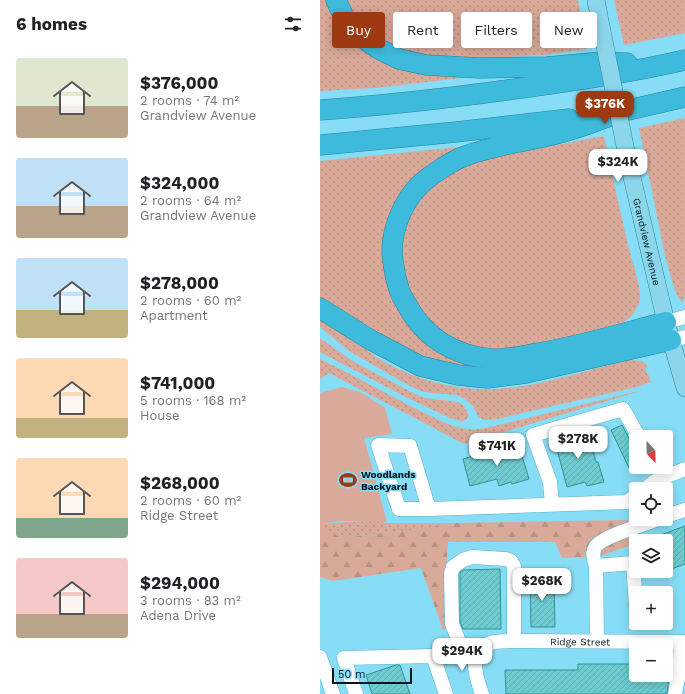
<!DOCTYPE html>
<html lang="en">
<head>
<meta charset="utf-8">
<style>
  body { margin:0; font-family:"Work Sans",sans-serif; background:#f2f2f2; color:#202124; height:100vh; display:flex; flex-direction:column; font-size:15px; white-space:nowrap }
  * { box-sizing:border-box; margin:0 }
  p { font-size:13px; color:#757577 }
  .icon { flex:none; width:22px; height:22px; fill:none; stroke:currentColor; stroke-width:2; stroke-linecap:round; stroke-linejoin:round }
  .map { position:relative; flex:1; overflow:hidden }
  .drawer { display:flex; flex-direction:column; background:#fff; width:320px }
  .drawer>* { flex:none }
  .hud { position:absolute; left:12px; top:12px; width:293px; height:36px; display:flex; gap:8px }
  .needle { width:26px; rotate:158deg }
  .controls { position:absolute; left:309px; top:430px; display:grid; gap:8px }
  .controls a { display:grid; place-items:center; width:44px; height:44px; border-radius:4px; background:#fff; box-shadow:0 2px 10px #0003; font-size:20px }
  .scale { position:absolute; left:12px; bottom:10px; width:80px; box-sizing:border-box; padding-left:4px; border:2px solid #00171f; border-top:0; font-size:11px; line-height:14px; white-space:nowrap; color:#00171f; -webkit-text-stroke:3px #88ddf6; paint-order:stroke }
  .price { position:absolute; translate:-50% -34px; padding:0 9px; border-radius:8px; background:#fff; color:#222; font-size:13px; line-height:26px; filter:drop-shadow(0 1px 2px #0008) }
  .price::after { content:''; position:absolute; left:50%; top:24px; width:12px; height:9px; margin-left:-6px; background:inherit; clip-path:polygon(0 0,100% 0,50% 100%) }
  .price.active { background:#9f3912; color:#fff }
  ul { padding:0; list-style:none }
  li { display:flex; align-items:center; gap:12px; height:100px; padding:0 16px }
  li span { display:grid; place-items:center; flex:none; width:112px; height:80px; border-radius:4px; color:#555 }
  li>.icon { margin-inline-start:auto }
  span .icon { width:48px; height:48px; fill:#fffc; stroke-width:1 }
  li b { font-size:17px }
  h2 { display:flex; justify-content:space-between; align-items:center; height:48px; padding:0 16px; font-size:17px }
  .chip { padding:0 14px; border-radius:4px; background:#fff; box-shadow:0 2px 10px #0003; font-size:14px; line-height:36px }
  .chip.active { background:#9f3912; color:#fff }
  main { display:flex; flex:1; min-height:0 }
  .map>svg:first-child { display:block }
  .grass { fill:url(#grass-dots) }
  .forest { fill:url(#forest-firs) }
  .garden { fill:#d9a999 }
  .building { fill:url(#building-hatch); stroke:#2f9397 }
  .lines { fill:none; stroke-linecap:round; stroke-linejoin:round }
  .minor-casing { stroke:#5aafc7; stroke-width:15 }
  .major-casing { stroke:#28829a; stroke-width:18 }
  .highway-casing { stroke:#28829a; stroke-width:21 }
  .minor { stroke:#fff; stroke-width:14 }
  .major { stroke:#8bd6ea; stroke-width:17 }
  .highway { stroke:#3ebbdc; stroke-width:20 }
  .major-bridge-casing { stroke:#28829a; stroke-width:18; stroke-linecap:butt }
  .major-bridge { stroke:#8bd6ea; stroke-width:17 }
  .labels { text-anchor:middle; stroke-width:3; stroke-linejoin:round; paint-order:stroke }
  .street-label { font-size:10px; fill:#00171f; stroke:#88ddf6 }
  .poi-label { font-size:10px; font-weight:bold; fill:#00171f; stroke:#88ddf6; text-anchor:start }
</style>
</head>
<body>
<main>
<section class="drawer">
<h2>6 homes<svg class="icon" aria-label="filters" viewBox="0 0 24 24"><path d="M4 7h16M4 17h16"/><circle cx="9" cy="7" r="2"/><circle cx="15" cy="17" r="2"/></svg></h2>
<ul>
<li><span style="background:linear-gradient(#dfe7d0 60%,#b9a48a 0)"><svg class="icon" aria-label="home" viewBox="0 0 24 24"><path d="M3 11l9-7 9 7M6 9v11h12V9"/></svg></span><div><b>$376,000</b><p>2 rooms · 74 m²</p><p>Grandview Avenue</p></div></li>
<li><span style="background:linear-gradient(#bfe0f5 60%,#b9a48a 0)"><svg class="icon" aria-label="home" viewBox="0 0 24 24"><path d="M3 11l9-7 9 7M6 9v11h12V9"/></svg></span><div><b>$324,000</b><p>2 rooms · 64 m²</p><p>Grandview Avenue</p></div></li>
<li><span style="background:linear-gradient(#bfe0f5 65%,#c2b280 0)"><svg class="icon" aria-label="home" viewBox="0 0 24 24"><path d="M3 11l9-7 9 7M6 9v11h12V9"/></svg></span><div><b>$278,000</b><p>2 rooms · 60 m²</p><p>Apartment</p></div></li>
<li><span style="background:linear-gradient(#ffd9b3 75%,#c2b280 0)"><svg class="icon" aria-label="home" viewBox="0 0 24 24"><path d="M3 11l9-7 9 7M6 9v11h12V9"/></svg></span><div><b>$741,000</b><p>5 rooms · 168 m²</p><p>House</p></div></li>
<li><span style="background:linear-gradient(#ffd9b3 75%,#7fa58c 0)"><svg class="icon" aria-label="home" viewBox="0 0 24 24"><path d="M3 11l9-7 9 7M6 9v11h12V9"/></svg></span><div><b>$268,000</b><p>2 rooms · 60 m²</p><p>Ridge Street</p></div></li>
<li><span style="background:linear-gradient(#f6c9c9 70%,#b9a48a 0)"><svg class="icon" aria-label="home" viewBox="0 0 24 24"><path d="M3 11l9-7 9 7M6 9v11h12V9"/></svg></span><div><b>$294,000</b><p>3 rooms · 83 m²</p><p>Adena Drive</p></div></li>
</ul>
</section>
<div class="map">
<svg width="365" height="694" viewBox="0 0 365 694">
  <defs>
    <pattern id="grass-dots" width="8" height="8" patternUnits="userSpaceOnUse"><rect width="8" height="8" fill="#d9a999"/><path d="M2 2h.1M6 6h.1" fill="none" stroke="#b89183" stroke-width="1.8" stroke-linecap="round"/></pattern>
    <pattern id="forest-firs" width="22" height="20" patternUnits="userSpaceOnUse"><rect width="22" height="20" fill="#d9a999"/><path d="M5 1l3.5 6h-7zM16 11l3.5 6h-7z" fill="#b89183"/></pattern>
    <pattern id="building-hatch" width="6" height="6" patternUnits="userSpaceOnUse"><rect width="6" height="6" fill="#6eccd0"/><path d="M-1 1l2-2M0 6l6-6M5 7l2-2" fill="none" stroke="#5eaeb2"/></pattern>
  </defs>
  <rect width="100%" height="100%" fill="#88ddf6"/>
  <g class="grass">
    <polygon points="0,0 8,0 28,33 142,74 141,78 55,88 0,91"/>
    <polygon points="23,0 258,0 267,49 224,55 188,57 130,59 86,54 44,30"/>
    <polygon points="294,0 365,0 365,33 304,45"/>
    <polygon points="365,118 365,297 362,302 358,297 355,291 345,256 319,128"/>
    <path d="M284 136C292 174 300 211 309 249 312 262 323 290 319 303 314 316 306 322 294 327L219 346 170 351 138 343 110 325 91 299 81 267 83 231 94 202 121 178 148 165 178 156Z"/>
    <polygon points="140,147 141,151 85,194 75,295 172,368 142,366 117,360 96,353 59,334 0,301 0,161"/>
    <path d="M0 317C12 326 25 334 37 343 45 348 52 354 59 359 103 384 146 394 196 387 235 382 272 368 311 360L320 361 327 364 325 370 328 374 331 382 317 387 172 420H164L158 416 153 406 146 400 138 395 112 393 101 391 88 385 29 351 0 327Z"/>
    <path d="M0 338 34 362 95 394 105 398 138 402 144 406 149 416C147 419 145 421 142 421 135 421 119 413 113 410 75 392 38 372 0 352Z"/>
    <path d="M0 359C33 375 65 393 98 410 114 417 131 428 149 429 159 430 170 427 179 425L327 389 144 444 9 373 0 379Z"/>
    <polygon points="63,520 64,523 136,523 92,530 21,538 4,529 0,529 0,524"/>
  </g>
  <polygon class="forest" points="308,520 312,545 280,556 242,558 235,542 128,542 124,596 128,628 123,630 101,568 13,581 0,577 0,526 21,538 92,530 136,523"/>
  <polygon class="garden" points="22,387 42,393 65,408 72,434 44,438 67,522 21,521 0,524 0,393"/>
  <g class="building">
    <polygon points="302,425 316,452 316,465 309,468 291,430"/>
    <polygon points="263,430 264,436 267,435 270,447 272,447 276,462 278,462 284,482 267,486 265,482 247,487 234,438"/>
    <polygon points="198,443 209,479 192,484 191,482 179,486 177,479 150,486 143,459"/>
    <polygon points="365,526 365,564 346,571 346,541 327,541 327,540"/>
    <polygon points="180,569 181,629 143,629 140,622 140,572 144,570"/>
    <polygon points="210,578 234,578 235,627 211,627"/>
    <polygon points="258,664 316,664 316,675 349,675 347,694 186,694 185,670 258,670"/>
    <polygon points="76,665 80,665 90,694 52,694 46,675"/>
  </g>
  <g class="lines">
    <g class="minor-casing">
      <g id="minor">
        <polyline points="346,322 365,317"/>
        <polyline points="351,340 365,337"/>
        <polyline points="325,489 335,481 365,469"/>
        <polyline points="232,504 230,482 213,435 303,409 319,437"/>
        <polyline points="109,509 90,446 58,445 79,509 109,509 307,502 316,495"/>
        <polyline points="346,516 365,510"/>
        <polyline points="276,566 313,563 316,606"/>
        <path d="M277 641 276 566C273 560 272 551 276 546 284 536 325 524 339 519"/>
        <polyline points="0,657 13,694"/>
        <polyline points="156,659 140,644 132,624 131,574 133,567 143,560 152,557 186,559 191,561 194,566 194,641"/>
        <polyline points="36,694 24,658 113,656 126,694"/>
        <path id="s1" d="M162 694C155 675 146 647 175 642 184 641 192 641 201 641L365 642"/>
        <polyline points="355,694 357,682 359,676 361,642"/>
      </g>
    </g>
    <g class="major-casing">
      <g id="major">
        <polyline points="276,0 279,16"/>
        <path id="s2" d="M307 156 346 322 365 388"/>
      </g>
    </g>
    <g class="highway-casing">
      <g id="highway">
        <polyline points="16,0 24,17 39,35 57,48 79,59 106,65 159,68 227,67 282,62 307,63"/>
        <path d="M0 110C70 105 139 97 209 87 261 80 313 72 365 60"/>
        <path d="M304 111C284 118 265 126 244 132 212 141 177 144 145 156 133 160 122 168 112 175 106 179 100 184 95 190 80 208 69 237 73 261 74 270 76 280 79 289 80 294 83 298 86 303 103 337 135 356 172 359 184 360 202 356 213 354 258 347 303 333 346 322"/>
        <polyline points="292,113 304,111 365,97"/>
        <polyline points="0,145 136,132 249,119"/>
        <polyline points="0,308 49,339 100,366 138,375 167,378 206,373 351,340"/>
      </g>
    </g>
    <use href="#minor" class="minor"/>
    <use href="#major" class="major"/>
    <use href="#highway" class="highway"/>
    <g class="major-bridge-casing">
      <polyline id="major-bridge" points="279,16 307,156"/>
    </g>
    <use href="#major-bridge" class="major-bridge"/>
  </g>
  <defs>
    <g id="stadium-bare" transform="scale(1.38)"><path d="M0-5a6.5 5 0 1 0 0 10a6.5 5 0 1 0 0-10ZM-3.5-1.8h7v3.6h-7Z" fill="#9f3912" stroke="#88ddf6" stroke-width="2.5" paint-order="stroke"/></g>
  </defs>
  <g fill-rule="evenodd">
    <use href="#stadium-bare" x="28" y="480"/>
  </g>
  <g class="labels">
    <g class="street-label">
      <text dy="4" stroke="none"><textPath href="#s2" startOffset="88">Grandview Avenue</textPath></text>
      <text dy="4" stroke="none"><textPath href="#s1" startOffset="149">Ridge Street</textPath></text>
    </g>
    <g class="poi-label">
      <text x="41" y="478">Woodlands<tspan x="41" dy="12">Backyard</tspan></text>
    </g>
  </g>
</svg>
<div class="controls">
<a><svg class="needle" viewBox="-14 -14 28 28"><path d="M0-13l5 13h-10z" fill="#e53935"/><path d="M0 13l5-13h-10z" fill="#757577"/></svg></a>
<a><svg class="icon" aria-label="locate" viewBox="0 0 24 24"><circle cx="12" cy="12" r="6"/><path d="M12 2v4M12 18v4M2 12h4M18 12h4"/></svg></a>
<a><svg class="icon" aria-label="layers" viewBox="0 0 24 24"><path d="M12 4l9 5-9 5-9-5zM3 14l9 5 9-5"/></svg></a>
<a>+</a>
<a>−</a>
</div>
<div class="scale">50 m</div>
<b class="price active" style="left:285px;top:125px">$376K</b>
<b class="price" style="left:298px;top:183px">$324K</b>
<b class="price" style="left:258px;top:460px">$278K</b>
<b class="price" style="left:177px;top:467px">$741K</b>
<b class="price" style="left:222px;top:602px">$268K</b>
<b class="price" style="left:142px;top:672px">$294K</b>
<div class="hud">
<a class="chip active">Buy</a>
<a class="chip">Rent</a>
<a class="chip">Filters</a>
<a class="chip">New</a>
</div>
</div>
</main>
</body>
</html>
